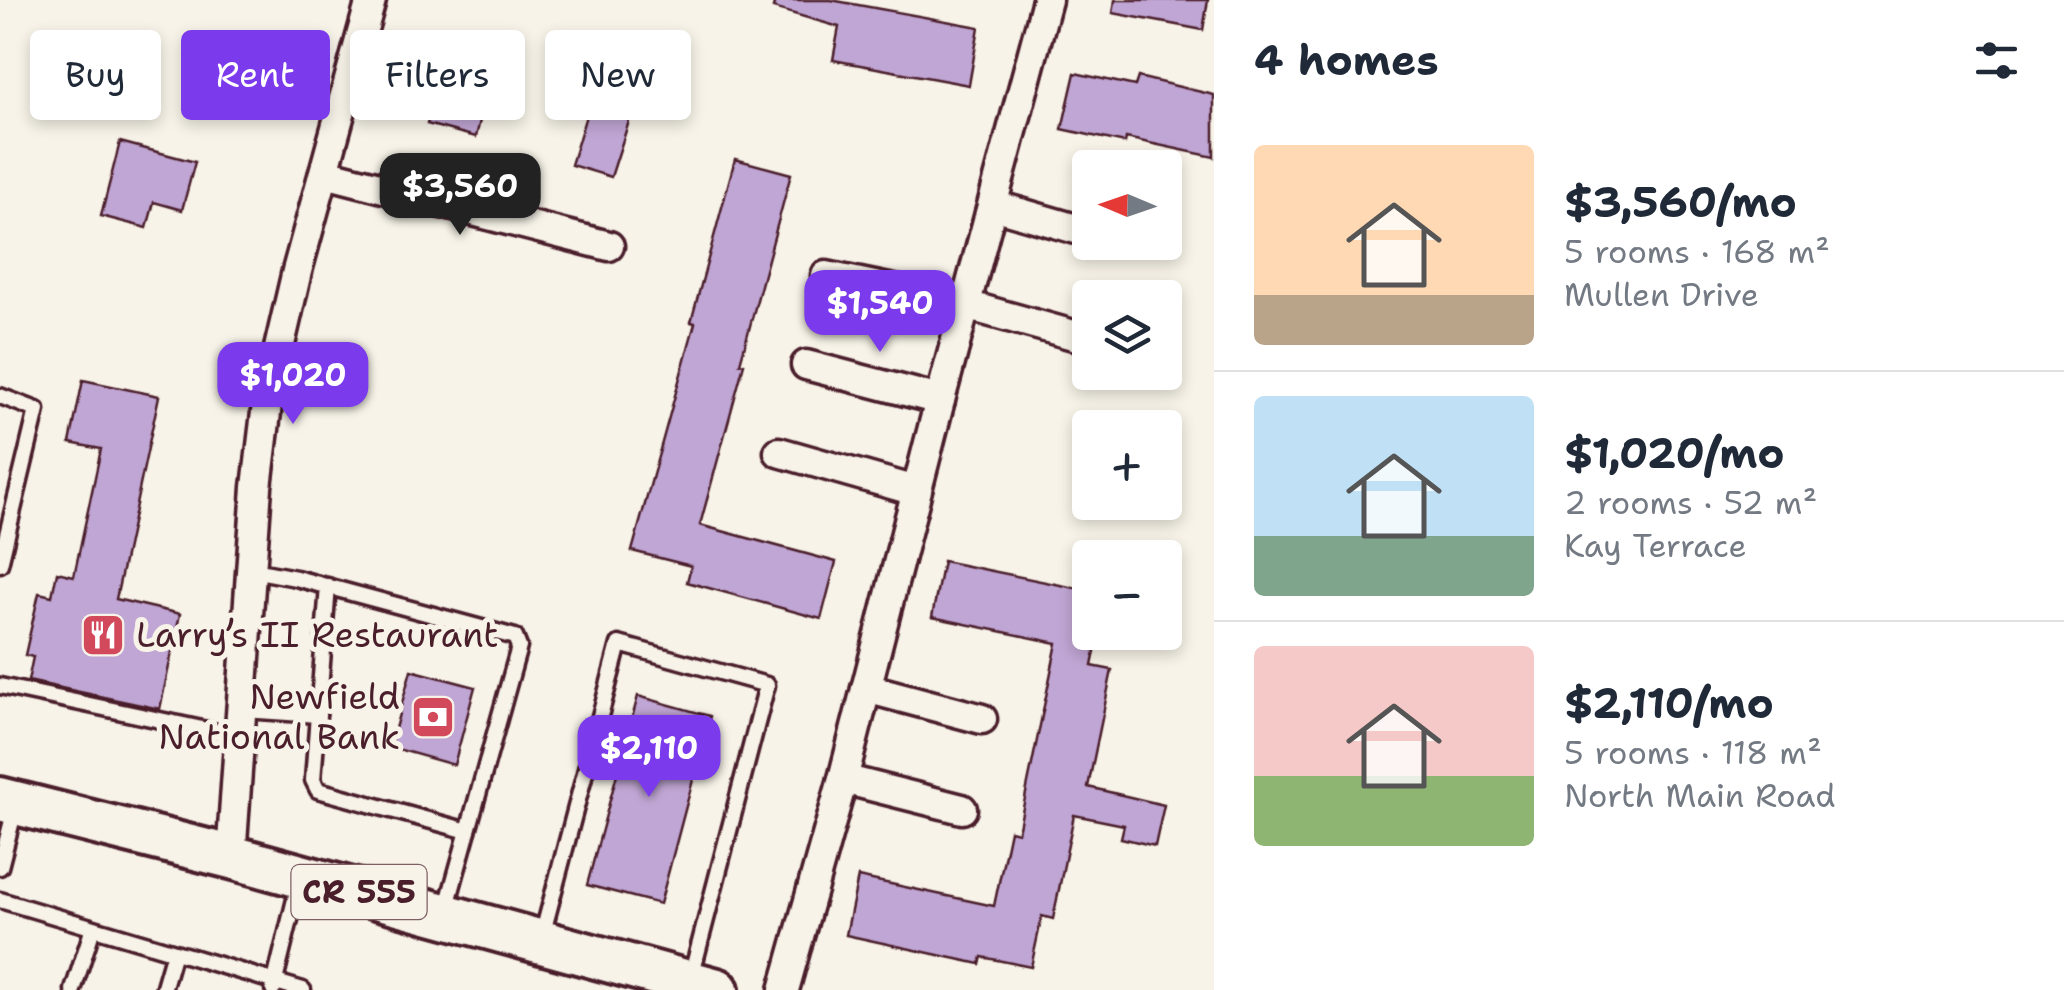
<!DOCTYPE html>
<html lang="en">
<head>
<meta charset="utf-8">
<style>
  body { margin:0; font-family:"Shantell Sans",sans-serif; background:#f6f6f7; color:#1f2937; height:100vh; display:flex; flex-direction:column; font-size:38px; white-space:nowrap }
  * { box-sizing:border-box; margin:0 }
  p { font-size:32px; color:#747a83 }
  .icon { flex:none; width:55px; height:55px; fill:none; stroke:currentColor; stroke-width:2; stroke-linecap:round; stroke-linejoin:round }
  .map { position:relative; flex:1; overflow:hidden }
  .drawer { display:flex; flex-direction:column; background:#fff; width:850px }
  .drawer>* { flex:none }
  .banner { position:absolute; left:30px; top:30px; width:950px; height:90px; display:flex; gap:20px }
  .needle { width:65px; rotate:272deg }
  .tools { position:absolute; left:1072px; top:150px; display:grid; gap:20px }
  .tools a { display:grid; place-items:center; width:110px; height:110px; border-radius:10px; background:#fff; box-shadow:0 5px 15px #0003; font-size:50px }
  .price { position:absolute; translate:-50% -85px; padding:0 22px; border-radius:20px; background:#7c3aed; color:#fff; font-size:32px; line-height:65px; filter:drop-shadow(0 2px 5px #0008) }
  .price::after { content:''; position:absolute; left:50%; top:60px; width:30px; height:22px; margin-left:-15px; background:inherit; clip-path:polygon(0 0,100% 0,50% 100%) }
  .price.selected { background:#222; color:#fff }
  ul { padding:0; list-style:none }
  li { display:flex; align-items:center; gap:30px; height:250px; padding:0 40px }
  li+li { border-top:2px solid #e0e1e3 }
  li span { display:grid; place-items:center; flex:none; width:280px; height:200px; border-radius:10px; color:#555 }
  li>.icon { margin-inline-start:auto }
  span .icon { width:120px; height:120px; fill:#fffc; stroke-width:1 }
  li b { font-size:42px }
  h2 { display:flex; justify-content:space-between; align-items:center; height:120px; padding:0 40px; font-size:42px }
  .chip { padding:0 35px; border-radius:10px; background:#fff; box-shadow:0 5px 15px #0003; font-size:35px; line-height:90px }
  .chip.selected { background:#7c3aed; color:#fff }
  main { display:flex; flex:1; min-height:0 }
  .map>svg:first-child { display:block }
  .building { fill:#c0a6d4; stroke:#4a1f2b; stroke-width:2.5 }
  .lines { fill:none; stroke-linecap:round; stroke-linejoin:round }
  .service-casing { stroke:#4a1f2b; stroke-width:21 }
  .minor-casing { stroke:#4a1f2b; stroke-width:35 }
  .primary-casing { stroke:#4a1f2b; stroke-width:50 }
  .service { stroke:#f7f3e8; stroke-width:14 }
  .minor { stroke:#f7f3e8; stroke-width:28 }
  .primary { stroke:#f7f3e8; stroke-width:42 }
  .labels { text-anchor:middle; stroke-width:10; stroke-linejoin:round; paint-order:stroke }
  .shield { fill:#f7f3e8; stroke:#7e5f64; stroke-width:2.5 }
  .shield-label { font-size:32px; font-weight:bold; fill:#4a1f2b }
  .poi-label { font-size:35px; fill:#4a1f2b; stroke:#f7f3e8; text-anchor:start }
</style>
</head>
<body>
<main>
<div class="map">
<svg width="1214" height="990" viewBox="0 0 1214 990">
  <rect width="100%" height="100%" fill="#f7f3e8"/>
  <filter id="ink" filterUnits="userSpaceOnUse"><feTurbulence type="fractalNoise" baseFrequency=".01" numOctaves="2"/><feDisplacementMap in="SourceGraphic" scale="20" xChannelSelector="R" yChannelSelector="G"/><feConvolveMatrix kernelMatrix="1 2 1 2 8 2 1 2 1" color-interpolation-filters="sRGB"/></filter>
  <g filter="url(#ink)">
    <g class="building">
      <polygon points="775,0 831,0 979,27 969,85 833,60 839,27 773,8"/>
      <polygon points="1115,0 1208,0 1203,30 1113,13"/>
      <polygon points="448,41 498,53 491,81 505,85 499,112 483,108 476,137 427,124"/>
      <polygon points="1075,73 1135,86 1138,77 1214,95 1214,157 1126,138 1125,143 1062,129"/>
      <polygon points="591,99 632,112 611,177 571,165"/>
      <polygon points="120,142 195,162 182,210 154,202 147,228 101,216"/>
      <polygon points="735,159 791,174 740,363 744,364 700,525 836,562 821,619 687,582 691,566 632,551 695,323 691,322"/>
      <polygon points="83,380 159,396 116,599 180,614 160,709 28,681 33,657 25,655 39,593 52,596 57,572 74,576 101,449 70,443"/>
      <polygon points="943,561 1090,591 1090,632 1099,632 1092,666 1112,670 1088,787 1164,805 1155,846 1121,838 1124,825 1074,815 1053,919 1042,916 1031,967 982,957 980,964 846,935 858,877 994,906 1010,830 1018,832 1057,643 932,617"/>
      <polygon points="411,670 475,687 454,765 390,747"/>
      <polygon points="638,696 710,716 660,904 587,885"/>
    </g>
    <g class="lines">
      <g class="service-casing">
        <g id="service">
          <polyline points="0,396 37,410 0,564"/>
          <polyline points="253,570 296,578 515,637 519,647 446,910"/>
          <polyline points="0,686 240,737"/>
          <polyline points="242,710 318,715 328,586"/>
          <polyline points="318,715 313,780 318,790 468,831"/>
          <polyline points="0,867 15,809"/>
          <polyline points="0,900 303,990"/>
          <polyline points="542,936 619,644 767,685 691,977"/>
          <polyline points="273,989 300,879"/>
          <polyline points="73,990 93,928"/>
          <polyline points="163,990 174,952"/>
        </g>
      </g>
      <g class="minor-casing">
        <g id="minor">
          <polyline points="325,173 609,246"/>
          <polyline points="993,205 1090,233"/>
          <polyline points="826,276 966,305 1077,336"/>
          <polyline points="806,365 940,400"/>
          <polyline points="779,452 916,491"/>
          <polyline points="866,688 982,719"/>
          <polyline points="843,779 962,809"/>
          <polyline points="231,857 257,487 268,396 297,271 371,0"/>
          <polyline points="784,990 843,779 940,400 1047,0"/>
        </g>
      </g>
      <g class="primary-casing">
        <polyline id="primary" points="0,799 231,857 717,990"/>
      </g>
      <use href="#service" class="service"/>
      <use href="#minor" class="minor"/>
      <use href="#primary" class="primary"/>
    </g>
  </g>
  <defs>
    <g id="restaurant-square" transform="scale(2.25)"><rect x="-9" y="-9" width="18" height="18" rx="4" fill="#d1495b" stroke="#f7f3e8"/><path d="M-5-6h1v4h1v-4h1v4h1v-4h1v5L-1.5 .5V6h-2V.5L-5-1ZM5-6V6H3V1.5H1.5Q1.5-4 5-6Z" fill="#fff"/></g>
    <g id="bank-square" transform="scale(2.25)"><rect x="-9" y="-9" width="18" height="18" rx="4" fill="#d1495b" stroke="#f7f3e8"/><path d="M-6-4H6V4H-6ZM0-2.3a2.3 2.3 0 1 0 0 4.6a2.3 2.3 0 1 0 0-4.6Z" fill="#fff"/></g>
  </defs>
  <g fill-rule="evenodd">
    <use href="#restaurant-square" x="103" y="635"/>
    <use href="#bank-square" x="433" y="717"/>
  </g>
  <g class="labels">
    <rect class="shield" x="291.5" y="865" width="135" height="54" rx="8"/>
    <g class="shield-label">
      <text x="359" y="903">CR 555</text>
    </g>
    <g class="poi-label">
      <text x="136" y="647">Larry’s II Restaurant</text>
      <text x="400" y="709" text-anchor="end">Newfield<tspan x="400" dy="40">National Bank</tspan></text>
    </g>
  </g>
</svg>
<div class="tools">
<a><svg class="needle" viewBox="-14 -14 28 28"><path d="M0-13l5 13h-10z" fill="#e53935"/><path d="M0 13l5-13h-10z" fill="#747a83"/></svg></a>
<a><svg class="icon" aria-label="layers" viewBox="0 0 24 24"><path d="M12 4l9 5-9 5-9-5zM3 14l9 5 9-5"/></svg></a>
<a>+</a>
<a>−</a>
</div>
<b class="price selected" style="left:460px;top:238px">$3,560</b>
<b class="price" style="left:880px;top:355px">$1,540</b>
<b class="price" style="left:293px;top:427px">$1,020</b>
<b class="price" style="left:649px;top:800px">$2,110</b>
<div class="banner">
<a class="chip">Buy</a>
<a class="chip selected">Rent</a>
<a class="chip">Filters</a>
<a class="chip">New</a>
</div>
</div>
<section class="drawer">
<h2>4 homes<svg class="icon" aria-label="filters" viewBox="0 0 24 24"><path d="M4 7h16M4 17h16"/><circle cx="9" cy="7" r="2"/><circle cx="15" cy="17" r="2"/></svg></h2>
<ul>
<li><span style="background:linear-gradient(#ffd9b3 75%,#b9a48a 0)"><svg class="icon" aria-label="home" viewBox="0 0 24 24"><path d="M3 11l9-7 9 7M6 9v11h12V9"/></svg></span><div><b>$3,560/mo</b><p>5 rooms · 168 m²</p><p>Mullen Drive</p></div></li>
<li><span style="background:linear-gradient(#bfe0f5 70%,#7fa58c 0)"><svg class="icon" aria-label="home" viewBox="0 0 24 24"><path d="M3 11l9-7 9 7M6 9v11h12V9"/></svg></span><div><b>$1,020/mo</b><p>2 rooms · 52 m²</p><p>Kay Terrace</p></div></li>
<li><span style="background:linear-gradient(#f6c9c9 65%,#8fb573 0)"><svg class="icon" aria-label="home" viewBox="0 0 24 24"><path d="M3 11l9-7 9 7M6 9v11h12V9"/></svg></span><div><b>$2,110/mo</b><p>5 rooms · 118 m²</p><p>North Main Road</p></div></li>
</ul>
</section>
</main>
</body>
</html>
